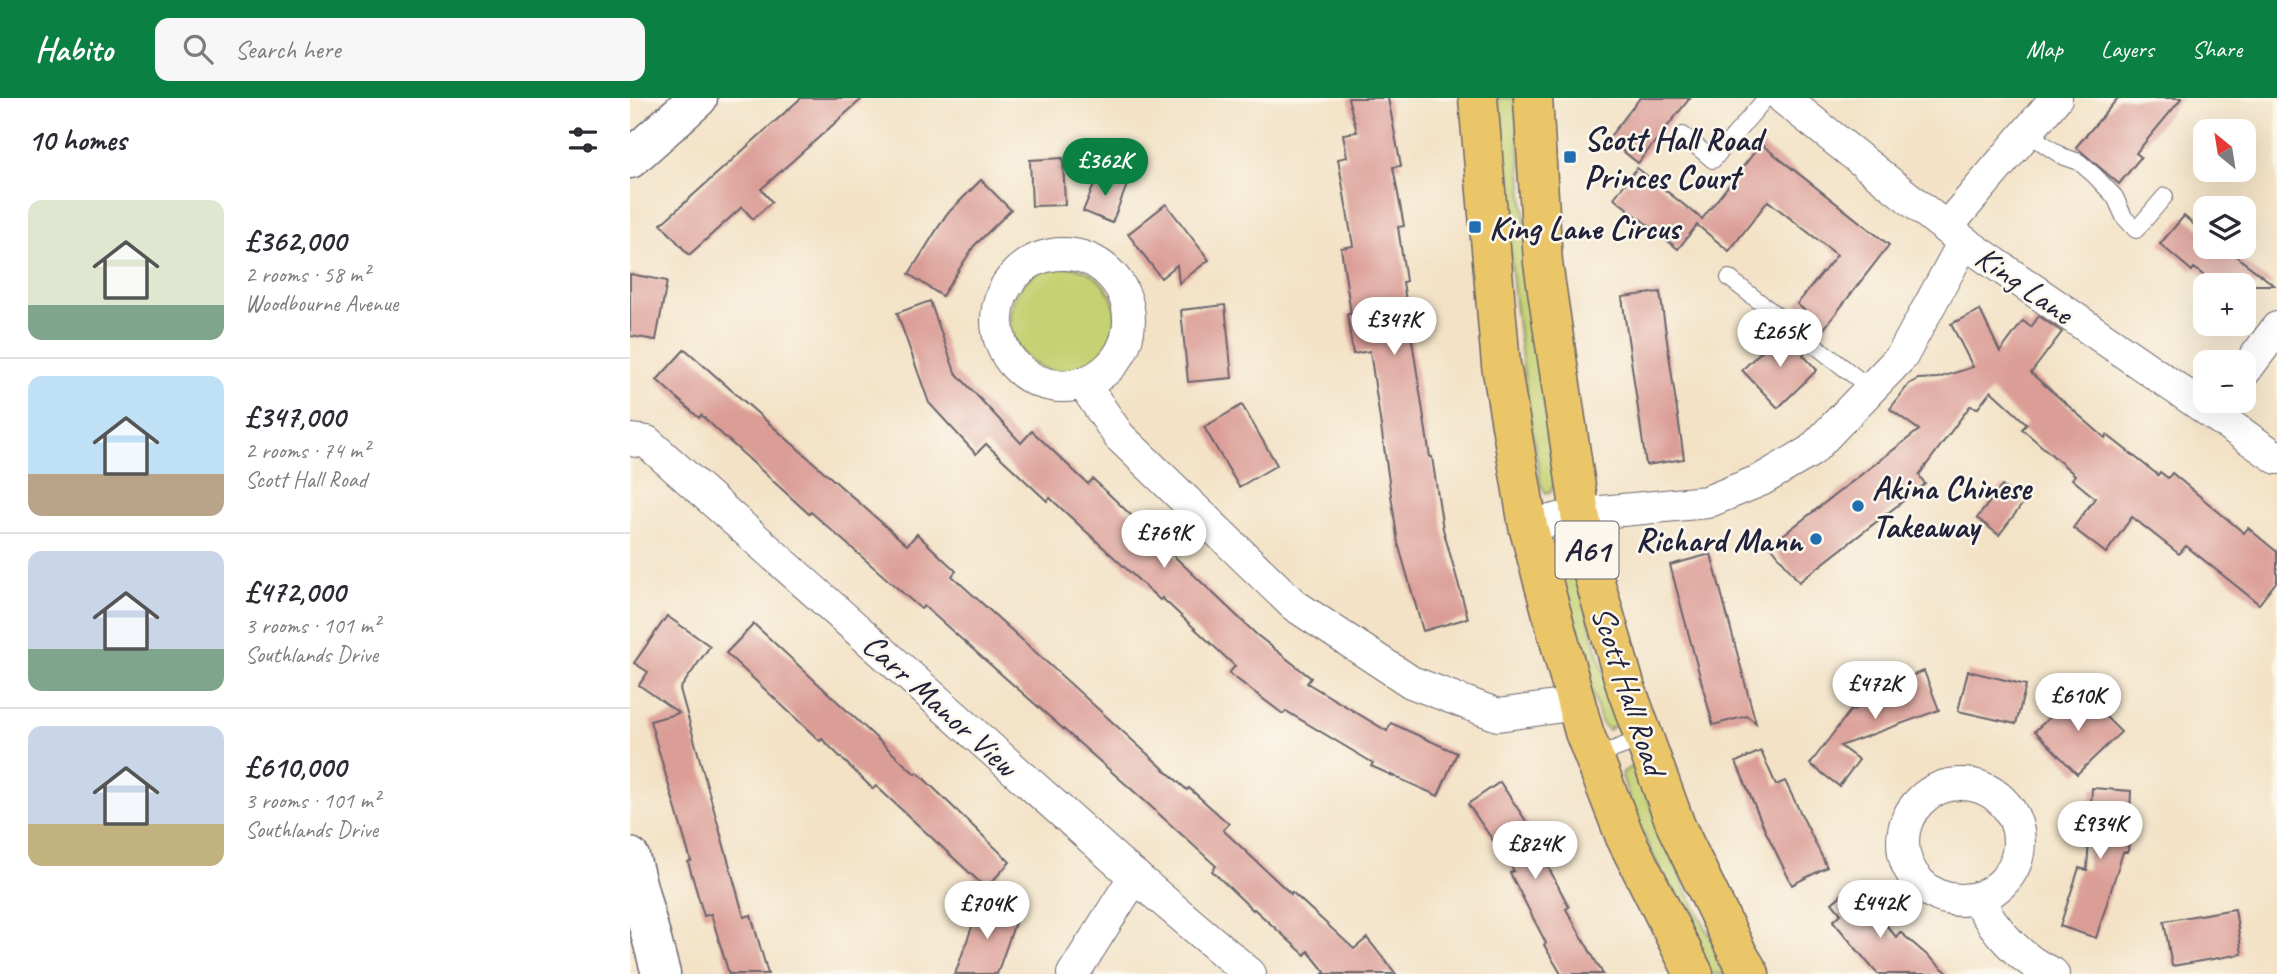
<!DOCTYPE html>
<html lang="en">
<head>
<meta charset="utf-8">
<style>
  body { margin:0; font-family:Caveat,sans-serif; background:#f7f7f7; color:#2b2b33; height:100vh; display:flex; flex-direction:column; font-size:26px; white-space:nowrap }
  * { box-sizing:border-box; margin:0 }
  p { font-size:23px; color:#7c7c81 }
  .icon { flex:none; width:38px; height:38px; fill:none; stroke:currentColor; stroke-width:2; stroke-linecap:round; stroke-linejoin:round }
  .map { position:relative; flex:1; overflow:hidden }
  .sheet { display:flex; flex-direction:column; background:#fff; width:630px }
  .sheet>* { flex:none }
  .needle { width:46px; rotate:330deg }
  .fabs { position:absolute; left:1563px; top:21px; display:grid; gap:14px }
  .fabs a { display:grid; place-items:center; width:63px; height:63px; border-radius:14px; background:#fff; box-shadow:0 7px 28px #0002; font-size:35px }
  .price { position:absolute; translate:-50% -60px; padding:0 16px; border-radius:24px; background:#fff; color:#222; font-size:23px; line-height:46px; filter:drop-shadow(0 2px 4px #0008) }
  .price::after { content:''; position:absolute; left:50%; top:42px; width:21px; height:16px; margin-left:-10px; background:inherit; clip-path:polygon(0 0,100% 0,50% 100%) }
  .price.selected { background:#0b8043; color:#fff }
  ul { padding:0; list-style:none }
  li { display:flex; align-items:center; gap:21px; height:175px; padding:0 28px }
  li+li { border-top:2px solid #e1e1e2 }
  li span { display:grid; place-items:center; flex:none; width:196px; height:140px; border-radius:14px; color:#555 }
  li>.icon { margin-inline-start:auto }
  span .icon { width:84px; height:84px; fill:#fffc; stroke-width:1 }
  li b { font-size:30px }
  h2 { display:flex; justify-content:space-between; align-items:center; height:84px; padding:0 28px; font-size:30px }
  header { display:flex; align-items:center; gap:42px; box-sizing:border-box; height:98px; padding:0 35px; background:#0b8043; color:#fff }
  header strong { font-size:33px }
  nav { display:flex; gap:38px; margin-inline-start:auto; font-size:24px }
  .search { width:490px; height:63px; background:#f7f7f7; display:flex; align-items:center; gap:18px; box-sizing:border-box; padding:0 24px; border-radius:14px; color:#7c7c81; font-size:26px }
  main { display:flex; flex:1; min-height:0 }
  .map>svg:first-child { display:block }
  .green { fill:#c5d173; stroke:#747a57; stroke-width:2 }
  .building { fill:#db9e97 }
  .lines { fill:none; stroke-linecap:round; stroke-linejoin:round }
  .service-casing { stroke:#6b656c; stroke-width:18 }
  .minor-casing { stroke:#6b656c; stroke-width:34 }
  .tertiary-casing { stroke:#6b656c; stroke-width:41 }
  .trunk-casing { stroke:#6b656c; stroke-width:41 }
  .service { stroke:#fff; stroke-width:16 }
  .minor { stroke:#fff; stroke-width:32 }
  .tertiary { stroke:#fff; stroke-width:38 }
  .trunk { stroke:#ebc669; stroke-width:38 }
  .poi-dot { fill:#1f6fb2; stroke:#fbf7ec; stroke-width:2.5 }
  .labels { text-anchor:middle; stroke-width:5; stroke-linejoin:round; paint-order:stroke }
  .shield { fill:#fbf7ec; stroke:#636270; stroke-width:2 }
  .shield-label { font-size:32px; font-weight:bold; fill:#22223b }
  .poi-label { font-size:33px; font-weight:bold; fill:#22223b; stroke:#fbf7ec; text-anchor:start }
  .street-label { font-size:33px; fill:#22223b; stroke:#fbf7ec }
</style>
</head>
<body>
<header>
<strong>Habito</strong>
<div class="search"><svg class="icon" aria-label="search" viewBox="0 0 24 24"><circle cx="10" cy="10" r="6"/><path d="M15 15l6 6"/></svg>Search here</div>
<nav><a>Map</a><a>Layers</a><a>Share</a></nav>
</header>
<main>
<section class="sheet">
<h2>10 homes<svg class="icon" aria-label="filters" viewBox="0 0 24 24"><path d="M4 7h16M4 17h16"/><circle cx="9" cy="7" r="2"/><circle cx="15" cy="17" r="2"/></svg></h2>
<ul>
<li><span style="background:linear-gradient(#dfe7d0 75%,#7fa58c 0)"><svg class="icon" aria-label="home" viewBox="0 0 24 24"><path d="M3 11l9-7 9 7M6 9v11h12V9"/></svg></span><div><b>£362,000</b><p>2 rooms · 58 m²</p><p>Woodbourne Avenue</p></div></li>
<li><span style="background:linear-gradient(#bfe0f5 70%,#b9a48a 0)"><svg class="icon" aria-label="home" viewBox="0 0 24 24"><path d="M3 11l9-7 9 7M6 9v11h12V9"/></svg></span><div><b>£347,000</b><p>2 rooms · 74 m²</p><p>Scott Hall Road</p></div></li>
<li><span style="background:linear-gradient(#c9d6e8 70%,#7fa58c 0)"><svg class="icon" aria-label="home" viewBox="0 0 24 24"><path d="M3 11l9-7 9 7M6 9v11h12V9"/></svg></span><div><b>£472,000</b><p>3 rooms · 101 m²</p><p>Southlands Drive</p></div></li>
<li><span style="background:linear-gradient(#c9d6e8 70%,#c2b280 0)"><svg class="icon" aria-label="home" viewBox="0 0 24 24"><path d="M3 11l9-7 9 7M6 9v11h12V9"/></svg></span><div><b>£610,000</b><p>3 rooms · 101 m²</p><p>Southlands Drive</p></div></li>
</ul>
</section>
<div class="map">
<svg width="1647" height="876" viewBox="0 0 1647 876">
  <rect width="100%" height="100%" fill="#fbf7ec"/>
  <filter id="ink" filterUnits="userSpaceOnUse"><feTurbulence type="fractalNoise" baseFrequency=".0143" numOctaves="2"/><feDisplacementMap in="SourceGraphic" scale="14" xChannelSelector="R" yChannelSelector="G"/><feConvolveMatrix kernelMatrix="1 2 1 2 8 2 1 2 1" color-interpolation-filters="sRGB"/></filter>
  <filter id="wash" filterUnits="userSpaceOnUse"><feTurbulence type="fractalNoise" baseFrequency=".00686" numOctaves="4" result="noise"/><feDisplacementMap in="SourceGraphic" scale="28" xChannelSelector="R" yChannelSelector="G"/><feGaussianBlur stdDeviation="1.57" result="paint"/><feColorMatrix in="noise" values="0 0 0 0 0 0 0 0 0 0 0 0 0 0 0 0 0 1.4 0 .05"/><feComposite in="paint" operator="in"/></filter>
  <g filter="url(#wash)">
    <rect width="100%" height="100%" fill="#f3e2c6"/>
    <g class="green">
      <path d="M868 0H885L904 233 925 384 921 393 916 395 911 388C889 259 875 130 868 0Z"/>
      <circle cx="433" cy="221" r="53"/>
      <polygon points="931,441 936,442 987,621 987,626 978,632 972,626 953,564 922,451 924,445"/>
      <polygon points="1002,669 1006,672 1057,794 1100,876 1081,876 1011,732 992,679 993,674"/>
    </g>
    <g id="blocks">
      <g class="building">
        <polygon points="171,0 233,0 131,91 142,104 123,121 112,109 59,157 31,126"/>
        <polygon points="718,0 758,0 771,68 763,69 774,128 768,129 776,183 773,184 800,359 802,359 813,431 838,520 793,533 768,445 740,253 723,256 717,216 721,216 711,150 723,148 708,61 717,59 713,36 727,34"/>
        <polygon points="1010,0 1060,0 1008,65 978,41"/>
        <polygon points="1488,0 1552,0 1506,55 1511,59 1489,86 1446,49"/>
        <polygon points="1131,46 1259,147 1189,237 1167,219 1174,212 1167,206 1207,157 1138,103 1099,153 1067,127 1048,151 984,100 1007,70 1072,121"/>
        <polygon points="433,60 435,107 402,108 400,62"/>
        <polygon points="469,75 497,87 482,125 453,113"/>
        <polygon points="351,82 381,112 344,148 312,198 279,176 316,117"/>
        <polygon points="536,106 579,162 549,185 547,167 531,180 498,136"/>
        <polygon points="1554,118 1575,136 1575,149 1590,149 1598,155 1599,153 1644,187 1586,187 1564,170 1562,173 1530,146"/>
        <polygon points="0,176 37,183 26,242 0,238"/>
        <polygon points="1030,194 1054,361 1016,367 992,199"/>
        <polygon points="300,203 325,274 391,345 402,333 458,386 463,381 627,537 681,580 677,585 757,633 761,625 827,655 808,698 741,668 743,665 656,613 653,616 599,575 605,568 532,500 530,502 420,400 417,403 356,346 346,356 299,305 267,215"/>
        <polygon points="595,207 602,280 558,284 551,212"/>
        <polygon points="1350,212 1370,254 1393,223 1401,229 1409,218 1432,234 1401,275 1475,340 1477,337 1528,377 1530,374 1538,380 1542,375 1614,435 1618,430 1647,454 1647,483 1629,506 1556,448 1549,456 1502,419 1476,455 1443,430 1465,400 1442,381 1445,377 1392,331 1397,326 1361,293 1348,310 1340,308 1289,377 1295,386 1169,484 1140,447 1289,332 1260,311 1279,286 1288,281 1308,280 1343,269 1321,226"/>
        <polygon points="1151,234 1176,253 1173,257 1187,272 1148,310 1112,272"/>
        <polygon points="55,251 277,447 287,436 326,473 322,478 557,692 559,690 599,726 593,732 661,796 662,794 724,851 737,840 766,876 693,876 695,874 678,853 675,857 624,811 623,812 582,773 586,768 517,705 294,508 291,511 181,414 179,416 71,317 69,320 27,282"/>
        <polygon points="612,307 647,367 609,389 574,329"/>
        <polygon points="1372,388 1394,404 1369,437 1347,420"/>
        <polygon points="1081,456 1119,600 1126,625 1117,618 1083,627 1040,467"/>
        <polygon points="37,518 80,548 50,591 114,819 121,817 138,876 99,876 81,816 74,818 58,764 61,763 20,623 49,615 9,587 18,574 4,565"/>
        <polygon points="124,526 285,676 287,674 380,764 356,790 246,688 243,691 192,641 190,643 96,555"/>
        <polygon points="1294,573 1309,612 1210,648 1229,662 1209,688 1180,666 1220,613 1230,609 1228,603 1234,595"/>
        <polygon points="1338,573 1396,587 1386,626 1328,613"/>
        <polygon points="1455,598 1491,634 1447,676 1405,633 1436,604 1442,611"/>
        <polygon points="1131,653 1146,687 1155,683 1197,769 1162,787 1135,732 1106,664"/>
        <polygon points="870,684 900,729 898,730 939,809 936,811 973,876 931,876 914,847 916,845 880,775 884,773 838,706"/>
        <polygon points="1462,690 1501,693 1498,754 1493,754 1466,840 1430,828 1449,770 1457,772"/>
        <polygon points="1220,790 1229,801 1232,798 1266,839 1270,834 1319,876 1248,876 1244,872 1203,823 1211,816 1202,805"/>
        <polygon points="351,804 388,816 367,876 325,876"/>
        <polygon points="1605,811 1612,856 1542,868 1534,823"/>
      </g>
    </g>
  </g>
  <g filter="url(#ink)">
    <use href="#blocks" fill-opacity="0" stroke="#6b656c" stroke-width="2"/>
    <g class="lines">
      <g class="service-casing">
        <g id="service">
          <polyline points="1397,35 1432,58 1449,64 1464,77 1485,99 1494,119 1506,132 1535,98"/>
          <polyline points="1053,37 1083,62 1136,0"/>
          <polyline points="1099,180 1241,291"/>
          <polyline points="964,659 1014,640"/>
        </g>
      </g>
      <g class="minor-casing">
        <g id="minor">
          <polyline points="1153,0 1334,144 1647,360"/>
          <polyline points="1316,130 1426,0"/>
          <circle cx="433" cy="222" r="66"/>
          <polyline points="1614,274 1647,230"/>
          <polyline points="453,285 489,338 664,507 781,584 868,617 947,606"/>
          <polyline points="0,342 17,344 488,764 620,876"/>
          <polyline points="898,428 950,416 1077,404 1131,382 1181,353 1272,258 1334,144"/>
          <circle cx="1331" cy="744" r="58"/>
          <path d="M1347 801C1366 833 1388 860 1423 876"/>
          <polyline points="443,876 505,778"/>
        </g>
      </g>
      <g class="tertiary-casing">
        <g id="tertiary">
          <polyline points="0,61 68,0"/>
          <polyline points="0,759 31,876"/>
        </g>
      </g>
      <g class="trunk-casing">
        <g id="trunk">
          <polyline points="848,0 871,267 898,428 954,634 995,739 1064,876"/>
          <polyline points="903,0 913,165 950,416 961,470 996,590 1046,728 1109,858 1120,876"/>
        </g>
      </g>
      <use href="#service" class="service"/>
      <use href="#minor" class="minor"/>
      <use href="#tertiary" class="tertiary"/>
      <use href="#trunk" class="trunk"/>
    </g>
  </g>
  <g class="poi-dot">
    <rect x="933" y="52" width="14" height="14" rx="3.5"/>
    <rect x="838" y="122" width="14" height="14" rx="3.5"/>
    <circle cx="1228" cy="408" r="7"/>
    <circle cx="1186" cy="441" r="7"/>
  </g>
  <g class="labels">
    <rect class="shield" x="925.5" y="423.5" width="63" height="57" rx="5"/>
    <g class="shield-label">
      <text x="957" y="463">A61</text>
    </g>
    <g class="poi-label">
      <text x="954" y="52">Scott Hall Road<tspan x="954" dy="38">Princes Court</tspan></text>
      <text x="859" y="141">King Lane Circus</text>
      <text x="1242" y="401">Akina Chinese<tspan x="1242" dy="38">Takeaway</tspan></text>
      <text x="1172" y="453" text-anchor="end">Richard Mann</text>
    </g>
    <g class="street-label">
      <text transform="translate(1395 186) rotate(35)" y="12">King Lane</text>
      <text transform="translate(1000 592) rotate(72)" y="12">Scott Hall Road</text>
      <text transform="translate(311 606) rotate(42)" y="12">Carr Manor View</text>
    </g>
  </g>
</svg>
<div class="fabs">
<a><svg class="needle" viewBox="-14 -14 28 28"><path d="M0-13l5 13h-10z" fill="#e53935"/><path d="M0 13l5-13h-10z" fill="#7c7c81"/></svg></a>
<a><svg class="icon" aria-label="layers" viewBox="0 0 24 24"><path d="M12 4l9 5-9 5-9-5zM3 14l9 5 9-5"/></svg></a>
<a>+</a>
<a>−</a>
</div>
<b class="price selected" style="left:475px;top:100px">£362K</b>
<b class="price" style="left:764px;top:259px">£347K</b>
<b class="price" style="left:1150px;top:271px">£265K</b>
<b class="price" style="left:534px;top:472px">£769K</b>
<b class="price" style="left:1245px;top:623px">£472K</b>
<b class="price" style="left:1448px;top:635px">£610K</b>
<b class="price" style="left:1470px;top:763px">£934K</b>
<b class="price" style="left:905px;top:783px">£824K</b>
<b class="price" style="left:1250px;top:842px">£442K</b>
<b class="price" style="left:357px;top:843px">£704K</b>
</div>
</main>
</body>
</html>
